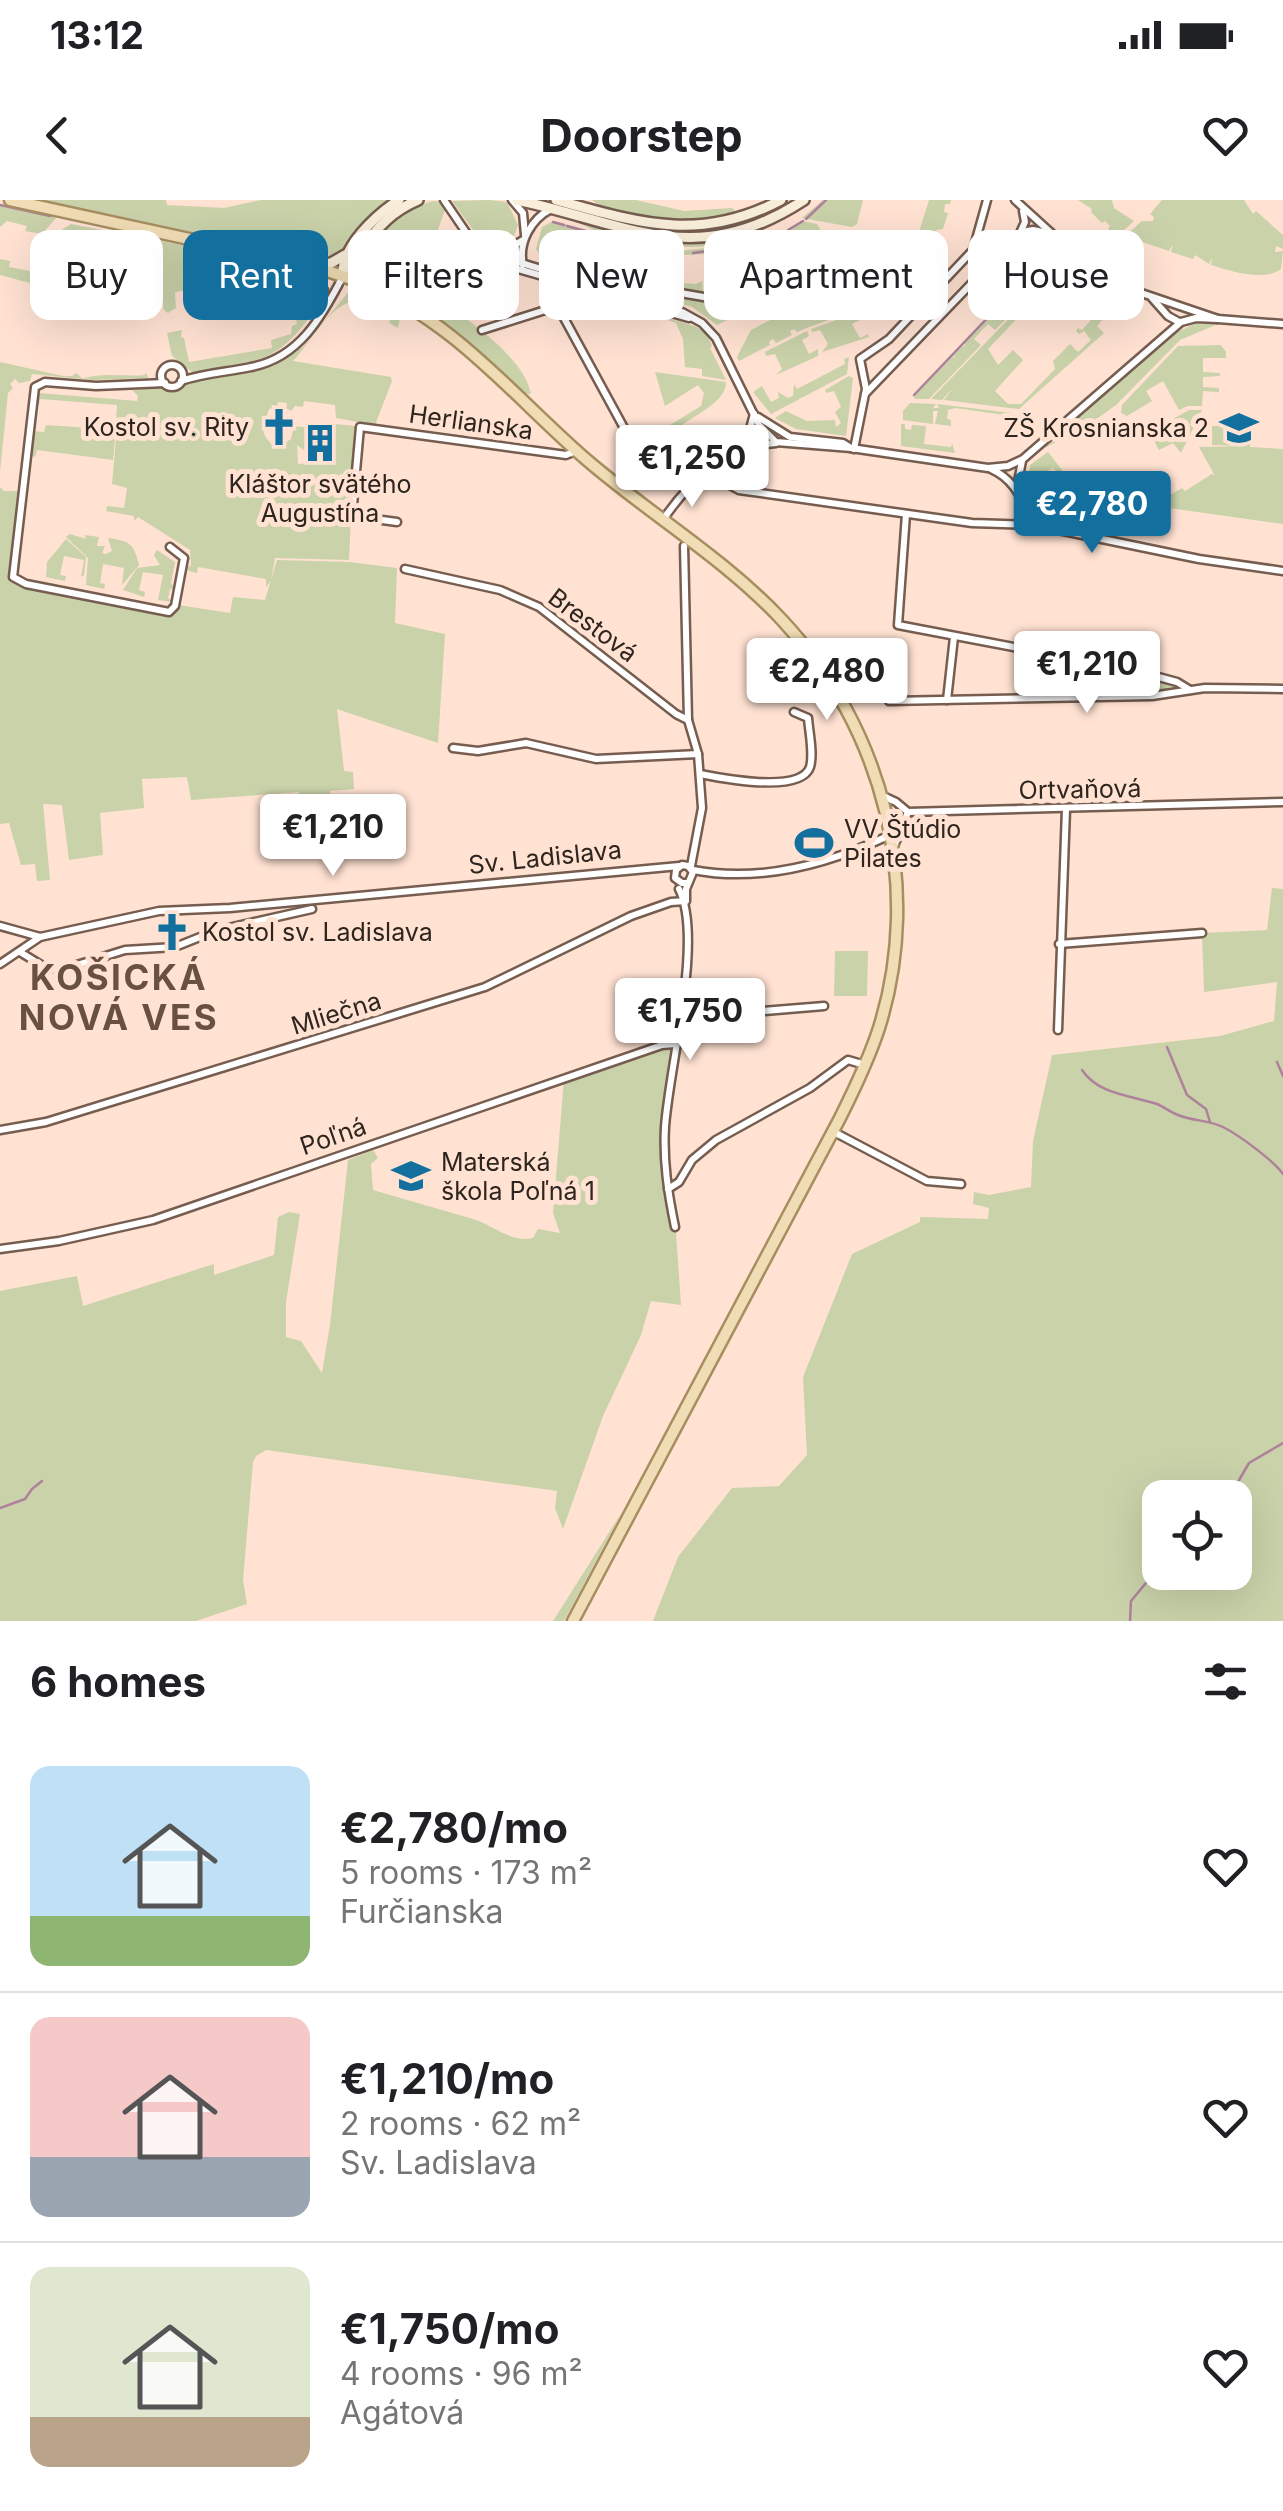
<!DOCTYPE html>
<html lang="en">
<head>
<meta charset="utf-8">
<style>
  body { margin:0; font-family:Inter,sans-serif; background:#f2f2f2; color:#202124; height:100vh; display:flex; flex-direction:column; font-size:38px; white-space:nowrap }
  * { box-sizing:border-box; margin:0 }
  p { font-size:32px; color:#757577 }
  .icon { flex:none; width:55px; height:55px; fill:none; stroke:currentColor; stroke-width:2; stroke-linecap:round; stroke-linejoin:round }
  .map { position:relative; height:1421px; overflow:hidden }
  .drawer { display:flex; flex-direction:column; background:#fff; flex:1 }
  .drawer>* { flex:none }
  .hud { position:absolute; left:30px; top:30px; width:1225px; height:90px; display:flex; gap:20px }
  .tools { position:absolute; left:1142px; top:1280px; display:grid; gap:20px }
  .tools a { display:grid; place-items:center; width:110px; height:110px; border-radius:20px; background:#fff; box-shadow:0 10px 40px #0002; font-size:50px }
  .price { position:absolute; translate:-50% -85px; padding:0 22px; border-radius:10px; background:#fff; color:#222; font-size:32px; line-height:65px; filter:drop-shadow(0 2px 5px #0008) }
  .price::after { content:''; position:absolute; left:50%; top:60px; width:30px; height:22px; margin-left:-15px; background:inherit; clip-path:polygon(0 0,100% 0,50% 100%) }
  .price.current { background:#136f9e; color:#fff }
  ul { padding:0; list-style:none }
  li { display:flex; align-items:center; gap:30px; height:250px; padding:0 30px }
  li+li { border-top:2px solid #e0e0e0 }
  li span { display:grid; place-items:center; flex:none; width:280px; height:200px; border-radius:20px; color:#555 }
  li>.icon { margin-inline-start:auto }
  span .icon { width:120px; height:120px; fill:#fffc; stroke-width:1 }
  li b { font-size:42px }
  h2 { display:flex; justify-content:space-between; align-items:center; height:120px; padding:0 30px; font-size:42px }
  .pill { padding:0 35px; border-radius:20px; background:#fff; box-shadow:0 10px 40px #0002; font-size:35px; line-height:90px }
  .pill.current { background:#136f9e; color:#fff }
  .status { display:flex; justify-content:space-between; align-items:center; height:70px; padding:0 50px; background:#fff; direction:ltr }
  .status svg { height:28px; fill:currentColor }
  header { display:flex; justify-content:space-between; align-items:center; height:130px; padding:0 30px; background:#fff; font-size:45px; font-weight:700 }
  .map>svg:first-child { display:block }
  .green { fill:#c9d2a9; fill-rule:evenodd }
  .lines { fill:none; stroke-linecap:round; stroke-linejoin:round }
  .stream { stroke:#af819b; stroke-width:2.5 }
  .street-casing { stroke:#765d50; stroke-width:11 }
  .secondary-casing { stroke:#765d50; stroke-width:14 }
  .primary-casing { stroke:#a78e61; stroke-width:15 }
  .street { stroke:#fff; stroke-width:6 }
  .secondary { stroke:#f8eeda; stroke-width:9 }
  .primary { stroke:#f1ddb5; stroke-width:10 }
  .labels { text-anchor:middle; stroke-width:10; stroke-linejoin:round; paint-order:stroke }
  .street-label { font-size:25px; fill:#2f251f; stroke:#ffe2d2 }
  .poi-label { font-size:25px; fill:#2f251f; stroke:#ffe2d2; text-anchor:start }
  .district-label { font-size:35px; font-weight:bold; letter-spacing:2.5px; fill:#685043; stroke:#ffe2d2 }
</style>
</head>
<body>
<div class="status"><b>13:12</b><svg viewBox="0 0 49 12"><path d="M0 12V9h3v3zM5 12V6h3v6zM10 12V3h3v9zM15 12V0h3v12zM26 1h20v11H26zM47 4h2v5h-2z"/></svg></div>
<header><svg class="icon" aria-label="back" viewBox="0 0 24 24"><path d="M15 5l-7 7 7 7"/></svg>Doorstep<svg class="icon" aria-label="heart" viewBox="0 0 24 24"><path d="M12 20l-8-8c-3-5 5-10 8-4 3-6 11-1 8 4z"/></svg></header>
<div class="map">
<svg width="1283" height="1421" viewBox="0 0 1283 1421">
  <rect width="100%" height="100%" fill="#ffe2d2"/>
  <g class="green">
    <path d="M40 0H166L167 5 224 8 261 0H390C368 17 352 50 329 60L275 46 228 42Z"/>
    <polygon points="489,0 507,2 518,25 512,41 497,48 479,38 452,1"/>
    <path d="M592 0H636L684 11 732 8 740 15C696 23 629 29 592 0Z"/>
    <polygon points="823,0 863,0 857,24 852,27 802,18"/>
    <polygon points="929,0 951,0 950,4 945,4 944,12 948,13 943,29 936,30 934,39 919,56 913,51"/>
    <polygon points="1078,0 1112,0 1114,8 1134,21 1122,32 1113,34 1108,29 1110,26 1105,21 1102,23 1091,12 1092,9"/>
    <path d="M1162 0H1244L1253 14 1256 11 1283 35V49L1276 46 1275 52 1283 51 1281 69C1264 82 1230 71 1211 65L1212 58 1209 64 1195 55 1193 59 1171 52 1173 44 1169 51 1125 36 1142 21H1153L1154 17 1150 14Z"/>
    <path d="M433 1 442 2 445 10 418 85C452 109 523 152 531 194H524L472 144 363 72C354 40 406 7 433 1Z"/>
    <polygon points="0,4 55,16 56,18 42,34 25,31 27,26 7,21 0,27"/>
    <polygon points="553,21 665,50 664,57 653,60 655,81 696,84 702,81 703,92 668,89 658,96 648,93 641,58 572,37 566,56 563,57 567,62 565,67 544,61 536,49 542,27"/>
    <polygon points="802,21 817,24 826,40 809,48 788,31"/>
    <path d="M580 23C635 40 686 48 746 36L748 40C700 53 622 48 580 23Z"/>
    <path d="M71 24 230 54 304 75 317 85 320 101C285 158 257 168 192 172L172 156 167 133 182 130 181 137 184 138 189 162 272 148 271 140 291 134 292 126 297 124 295 114 309 105 310 97 304 93 298 95 295 111 290 83 268 81 267 77 175 92 176 108 168 113 164 110 157 73 150 75 152 91 147 98 67 93 0 75V59L10 61 9 67 40 73 42 68 49 70 58 32Z"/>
    <polygon points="1030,33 1052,41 1085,73 1059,69 1054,72 1020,39"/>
    <path d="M751 43 805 60C809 85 782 93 761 103L759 91 793 80 797 75 792 63 761 76 762 50H742L738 102 706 97 711 54 680 55V51Z"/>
    <path d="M877 66 891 86C865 112 827 119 797 132L794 129 790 131 792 135 776 143 773 139 769 142 770 145 739 161 737 157 751 130 803 103 815 122 805 97 826 95 834 100 868 83 866 78Z"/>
    <path d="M568 87 697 127 707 135 712 146 710 148 726 180 702 176V169L685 167 683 139 676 123 629 107 628 110C606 106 586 99 564 96L561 103V94Z"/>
    <polygon points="1014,89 1026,99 995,130 988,124 974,139 981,145 929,199 915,199 913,195 951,155 956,159 952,154 965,145 965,141 988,117 994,120 989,116"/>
    <path d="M350 90C365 91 391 106 400 118L398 128 389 123 391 118 357 100C328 105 312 141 293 161L391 177 392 181 375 225 336 218 335 205 304 201 303 207 295 206 291 211 286 208 287 203 278 202 277 207 269 209C262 231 259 232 276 249L291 239 294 226 311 228 312 252H306L297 245 298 264 327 262 326 223 355 226 349 360 275 358 271 381 266 387V379L198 367 197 373 189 371 186 367 191 366 190 350 138 317 134 321V316L106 311 107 306 124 308 127 288 112 284 116 239 104 228 92 226 97 222 116 223 117 205 40 199 39 205 36 204 39 193 137 201 138 196 132 190 159 186 175 188 188 181 274 166 303 147Z"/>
    <polygon points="755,91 760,104 717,125 692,107 662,98 669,93 737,104 755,99"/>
    <polygon points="1027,100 1039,112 1032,115 1025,110 988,149 998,165 1013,150 1023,160 995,191 1008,204 1021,204 1055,169 1053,161 1070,144 1078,152 1091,140 1084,131 1079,134 1076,131 1078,128 1082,130 1101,109 1108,114 1097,126 1104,133 1019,209 944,200 954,187 942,200 931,199"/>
    <polygon points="856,113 860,120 852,124 860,138 868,134 869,137 822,152 828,144 820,130 812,132 811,129"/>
    <polygon points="1194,124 1218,124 1180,140 1116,205 1084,228 1038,251 1173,134"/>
    <polygon points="807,131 809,136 802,140 809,154 818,149 818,156 776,175 782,169 775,154 766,156 765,152"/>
    <polygon points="1221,145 1226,152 1226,158 1203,158 1203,172 1220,173 1220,176 1203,177 1203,187 1219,188 1219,192 1203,191 1202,206 1188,206 1179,210 1163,181 1146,191 1152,201 1127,216 1121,213 1122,205 1178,146"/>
    <polygon points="849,157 847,174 771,214 753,192 762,186 771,202 779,198 778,192 788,198 793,196 794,184 797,189 845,164 844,159"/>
    <path d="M0 162 63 176H72L76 173 83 179C100 172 124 177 145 175L146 172 148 178 92 180 32 174 30 181 19 183 15 179 10 184 13 188 8 193 0 272Z"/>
    <path d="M655 172 726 182C727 206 677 222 662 241L659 238 670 225 701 206 704 193 698 185 665 206Z"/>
    <polygon points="849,176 853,178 846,236 796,229 775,218 786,211 807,221 835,220 836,227 841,223 835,212 841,207 834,191 826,193 825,190"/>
    <polygon points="910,203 936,204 933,208 939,208 937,204 1012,213 1017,216 1019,232 1011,234 1017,219 1012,216 955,208 948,210 947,219 951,220 951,226 935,224 938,211 933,211 933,224 903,220 903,211"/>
    <polygon points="1189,210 1202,210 1181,253 1173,243 1159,250 1147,228 1150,226 1153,230"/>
    <polygon points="901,224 905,224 905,229 911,230 912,225 926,226 924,244 951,247 952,243 955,253 901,246"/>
    <polygon points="46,225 104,229 115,240 113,260 37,250 35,257 32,256 33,231 44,232"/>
    <polygon points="1212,226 1251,226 1250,247 1283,249 1283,324 1119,301 1091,316 1089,312 1147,279 1160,301 1182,288 1185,291 1212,274 1215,276 1199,247 1249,246 1212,245"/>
    <polygon points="1048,252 1062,270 1058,273 1053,268 1035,278 1036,284 1032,286 1046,311 1072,310 1076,314 1072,324 1045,314 1027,285 1030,265"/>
    <polygon points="0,287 4,291 19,291 10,371 11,380 19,386 165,415 174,413 178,405 230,413 233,397 265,400 277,360 349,362 397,368 395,423 445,434 438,543 337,509 344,571 353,572 354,589 330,591 331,620 303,620 299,592 191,600 187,577 142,579 144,608 100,613 103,655 69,660 62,605 43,604 50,680 37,681 35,664 21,665 9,623 0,624"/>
    <path d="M70 334 86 339 85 335 99 337 97 346H105L102 353 106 354 112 351 108 338C129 341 134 343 139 365L122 385 124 368 103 364 100 383 105 384 104 389 86 385 88 358 66 337Z"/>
    <polygon points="66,339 86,357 84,375 81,377 84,360 64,356 60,375 66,376 65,381 46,377 47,362"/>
    <polygon points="157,350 175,362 171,383 176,389 170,389 168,398 173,402 158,400 163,375 143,372 139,390 145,392 144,397 123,390 137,368 160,365 154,355"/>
    <polygon points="1108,469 1174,485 1176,489 1108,493"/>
    <path d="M1272 688 1283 689V1421H653L678 1357 732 1288 779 1286 807 1255 803 1177 852 1054 920 1022V1017L988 1019 989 1008 973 1004 974 992 989 995 1031 987 1033 941 1052 855 1220 836 1274 821 1277 782 1204 792 1202 733 1267 730ZM1160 1298H1235V1372H1160Z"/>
    <polygon points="835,751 868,751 867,796 834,796"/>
    <path d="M675 844 664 968 676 1033 681 1105 651 1101 641 1135 603 1216 563 1329 555 1308 557 1291 266 1250 256 1256 253 1262 243 1380 247 1404 196 1421H0V1091L77 1076 83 1106 214 1064V1075L274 1055 278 1017 289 1012 300 1014 286 1102V1137L301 1141 322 1173 330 1125 348 960 373 950 378 958 371 964 373 990C406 1000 440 1009 473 1019 493 1025 511 1043 533 1038L538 1029 560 1033 553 1013 564 879 662 845Z"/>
    <polygon points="622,1312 564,1421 553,1421"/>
  </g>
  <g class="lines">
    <g class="stream">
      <polyline points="0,5 50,16"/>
      <polyline points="806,19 826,0"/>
      <polyline points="553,22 564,25"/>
      <polyline points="567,26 661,52"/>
      <polyline points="788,30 803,21"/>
      <polyline points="764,41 783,33"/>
      <polyline points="693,53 754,45 801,57"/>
      <polyline points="914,195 1014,90"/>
      <polyline points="1167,847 1187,895 1206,909 1210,922"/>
      <polyline points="1277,862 1283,876"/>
      <path d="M1082 870C1099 895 1130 895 1157 904 1164 907 1170 912 1178 915 1192 921 1209 920 1223 927 1239 935 1274 961 1283 974"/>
      <polyline points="1217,1298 1225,1289 1235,1287 1249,1263 1283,1243"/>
      <polyline points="0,1308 25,1299 32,1289 42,1281"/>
      <polyline points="1130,1421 1131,1401 1160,1366"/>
    </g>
    <g class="street-casing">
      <g id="street">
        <polyline points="444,0 476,47 497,63 689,118"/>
        <polyline points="512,0 523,13 525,35"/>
        <polyline points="1015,0 1103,80 1218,119 1283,124"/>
        <polyline points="1021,32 1033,30 1048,33"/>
        <polyline points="479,50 682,112 702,123 716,138 759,225 776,242 851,248 988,268 1008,266 1023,259 1181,122 1196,118 1218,119"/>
        <polyline points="500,54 523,40"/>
        <polyline points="305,65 324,90 323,106"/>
        <path d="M523 65C518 43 531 19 551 9"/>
        <polyline points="545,83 630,239 636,266 626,281"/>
        <polyline points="1152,98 1168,116 1179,122"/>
        <polyline points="658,105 662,93 669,91 738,103"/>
        <polyline points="482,130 558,106"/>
        <circle cx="172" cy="176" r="11"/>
        <path d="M181 181C204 173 228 172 251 167 299 158 322 117 343 76"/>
        <polyline points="165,183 96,186 45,182 35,187 13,377 26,384 169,412 175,406 184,358 170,347"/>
        <polyline points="865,194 1020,33 1025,22 1023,11"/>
        <polyline points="758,217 790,237 843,243 851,248"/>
        <polyline points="631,239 665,250 698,277"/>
        <polyline points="854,249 866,189 860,159 889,139 973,50 987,0"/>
        <polyline points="744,250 754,214"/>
        <polyline points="715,267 726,283 739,290 972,323 1034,325 1199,359 1283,371"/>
        <path d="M991 269C1016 280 1022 301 1034 324"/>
        <polyline points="1017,287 1022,261"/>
        <polyline points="906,314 898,425 1129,469 1177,482 1190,490"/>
        <path d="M663 320C689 281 727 247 776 243"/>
        <polyline points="397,322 352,316 360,227 566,255 576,251"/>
        <polyline points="684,346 688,520 698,554 702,608 691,666"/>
        <polyline points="405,369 500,390 539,407 676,514 688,520"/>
        <polyline points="947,500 954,437"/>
        <polyline points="889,501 1152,496 1205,488 1283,489"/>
        <polyline points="453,548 478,551 526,543 596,559 698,554"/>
        <path d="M700 574C720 578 801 594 810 567 814 554 809 532 808 518L794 512"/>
        <polyline points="883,596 896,602 908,612 1283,602"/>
        <polyline points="894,646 908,612"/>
        <path d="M693 670C761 683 829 664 890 635"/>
        <polyline points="0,726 40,737"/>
        <polyline points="1059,744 1202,733"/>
        <polyline points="20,752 46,768 64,769 125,750 175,747 215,731 312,709"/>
        <polyline points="0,764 40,737 159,711 230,708 679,666"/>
        <polyline points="679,818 824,806"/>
        <polyline points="1058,830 1066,609"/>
        <polyline points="0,930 46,922 485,787 631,716 671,702 686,701 686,689 693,672 688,666 682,665 676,670 675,678 682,683 688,683"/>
        <polyline points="834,932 927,981 961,984"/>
        <polyline points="668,989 679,982 692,960 716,940 810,888 848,860 865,865"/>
        <path d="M675 1027C668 993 663 961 665 927 669 867 704 738 679 689"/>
        <polyline points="0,1049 59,1041 153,1020 662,845 675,844"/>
      </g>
    </g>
    <g class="secondary-casing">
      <g id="secondary">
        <path d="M517 0C628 24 696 71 804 0"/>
        <path d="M556 0C639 23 700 43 781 0"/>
        <polyline points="313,64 331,63 345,55"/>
        <path d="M343 76C353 69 356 60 363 50 376 27 394 10 418 0"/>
        <path d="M343 76C341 47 376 15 399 0"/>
      </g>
    </g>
    <g class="primary-casing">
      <path id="primary" d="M10 0C74 14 138 28 203 42 257 53 312 63 364 84 455 121 516 199 588 261 651 315 725 359 782 420 883 528 924 685 879 828 869 859 855 888 840 918L573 1421"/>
    </g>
    <use href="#street" class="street"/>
    <use href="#secondary" class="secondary"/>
    <use href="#primary" class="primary"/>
  </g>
  <defs>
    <g id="church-bare" transform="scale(3)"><path d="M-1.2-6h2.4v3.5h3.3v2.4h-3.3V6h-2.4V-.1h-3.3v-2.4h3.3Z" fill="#136f9e" stroke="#ffe2d2" stroke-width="2.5" paint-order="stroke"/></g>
    <g id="school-bare" transform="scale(3)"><path d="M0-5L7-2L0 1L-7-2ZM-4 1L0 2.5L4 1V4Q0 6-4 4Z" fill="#136f9e" stroke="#ffe2d2" stroke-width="2.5" paint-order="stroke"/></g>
    <g id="building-bare" transform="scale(3)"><path d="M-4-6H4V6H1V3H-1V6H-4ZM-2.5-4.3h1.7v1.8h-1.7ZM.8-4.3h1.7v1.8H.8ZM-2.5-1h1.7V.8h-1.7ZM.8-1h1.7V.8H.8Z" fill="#136f9e" stroke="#ffe2d2" stroke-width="2.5" paint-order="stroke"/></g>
    <g id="stadium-bare" transform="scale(3)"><path d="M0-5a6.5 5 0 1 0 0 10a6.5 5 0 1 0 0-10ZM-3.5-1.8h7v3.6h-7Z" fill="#136f9e" stroke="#ffe2d2" stroke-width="2.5" paint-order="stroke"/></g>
  </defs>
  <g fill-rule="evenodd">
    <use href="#church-bare" x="279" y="227"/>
    <use href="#school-bare" x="1239" y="228"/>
    <use href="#building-bare" x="320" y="243"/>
    <use href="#stadium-bare" x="814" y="643"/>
    <use href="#church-bare" x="172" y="732"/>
    <use href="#school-bare" x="411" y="976"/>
  </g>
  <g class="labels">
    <g class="street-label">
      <text transform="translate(471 222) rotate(8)" y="9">Herlianska</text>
      <text transform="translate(593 425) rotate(37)" y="9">Brestová</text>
      <text transform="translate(1080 589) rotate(-1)" y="9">Ortvaňová</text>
      <text transform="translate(545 657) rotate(-6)" y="9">Sv. Ladislava</text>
      <text transform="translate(336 813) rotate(-17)" y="9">Mliečna</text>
      <text transform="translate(333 936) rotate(-19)" y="9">Poľná</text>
    </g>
    <g class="poi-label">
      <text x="249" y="236" text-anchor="end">Kostol sv. Rity</text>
      <text x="1209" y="237" text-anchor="end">ZŠ Krosnianska 2</text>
      <text x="320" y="293" text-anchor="middle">Kláštor svätého<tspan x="320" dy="29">Augustína</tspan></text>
      <text x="844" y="638">VV Štúdio<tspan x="844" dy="29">Pilates</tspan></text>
      <text x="202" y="741">Kostol sv. Ladislava</text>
      <text x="441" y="971">Materská<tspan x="441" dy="29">škola Poľná 1</tspan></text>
    </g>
    <g class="district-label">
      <text x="119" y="790">KOŠICKÁ<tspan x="119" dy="40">NOVÁ VES</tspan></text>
    </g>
  </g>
</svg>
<div class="tools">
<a><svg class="icon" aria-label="locate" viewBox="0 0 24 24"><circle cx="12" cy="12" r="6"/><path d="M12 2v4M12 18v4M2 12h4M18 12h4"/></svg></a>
</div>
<b class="price" style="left:692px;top:310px">€1,250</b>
<b class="price current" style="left:1092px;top:356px">€2,780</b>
<b class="price" style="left:1087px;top:516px">€1,210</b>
<b class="price" style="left:827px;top:523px">€2,480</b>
<b class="price" style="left:333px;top:679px">€1,210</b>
<b class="price" style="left:690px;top:863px">€1,750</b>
<div class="hud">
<a class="pill">Buy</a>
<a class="pill current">Rent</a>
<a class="pill">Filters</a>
<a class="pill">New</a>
<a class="pill">Apartment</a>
<a class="pill">House</a>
</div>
</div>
<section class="drawer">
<h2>6 homes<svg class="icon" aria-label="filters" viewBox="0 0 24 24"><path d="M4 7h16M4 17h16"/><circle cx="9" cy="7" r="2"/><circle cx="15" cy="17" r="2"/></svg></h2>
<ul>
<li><span style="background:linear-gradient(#bfe0f5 75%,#8fb573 0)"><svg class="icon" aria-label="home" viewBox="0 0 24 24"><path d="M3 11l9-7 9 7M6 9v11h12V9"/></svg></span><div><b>€2,780/mo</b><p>5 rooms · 173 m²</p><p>Furčianska</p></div><svg class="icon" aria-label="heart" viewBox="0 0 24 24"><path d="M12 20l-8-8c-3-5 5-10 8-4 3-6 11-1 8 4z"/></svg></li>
<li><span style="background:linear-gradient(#f6c9c9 70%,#9aa5b1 0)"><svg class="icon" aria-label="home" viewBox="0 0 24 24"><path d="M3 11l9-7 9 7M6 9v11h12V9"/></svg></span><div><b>€1,210/mo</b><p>2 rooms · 62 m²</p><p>Sv. Ladislava</p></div><svg class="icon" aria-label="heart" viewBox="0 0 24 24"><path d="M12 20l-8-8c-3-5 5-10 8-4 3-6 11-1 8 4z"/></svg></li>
<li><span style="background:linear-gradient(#dfe7d0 75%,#b9a48a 0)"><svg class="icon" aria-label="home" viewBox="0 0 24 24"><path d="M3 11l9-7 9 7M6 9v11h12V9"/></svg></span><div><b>€1,750/mo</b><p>4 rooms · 96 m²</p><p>Agátová</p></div><svg class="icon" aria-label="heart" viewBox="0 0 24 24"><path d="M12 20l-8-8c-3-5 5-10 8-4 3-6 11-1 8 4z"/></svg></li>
</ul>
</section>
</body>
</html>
